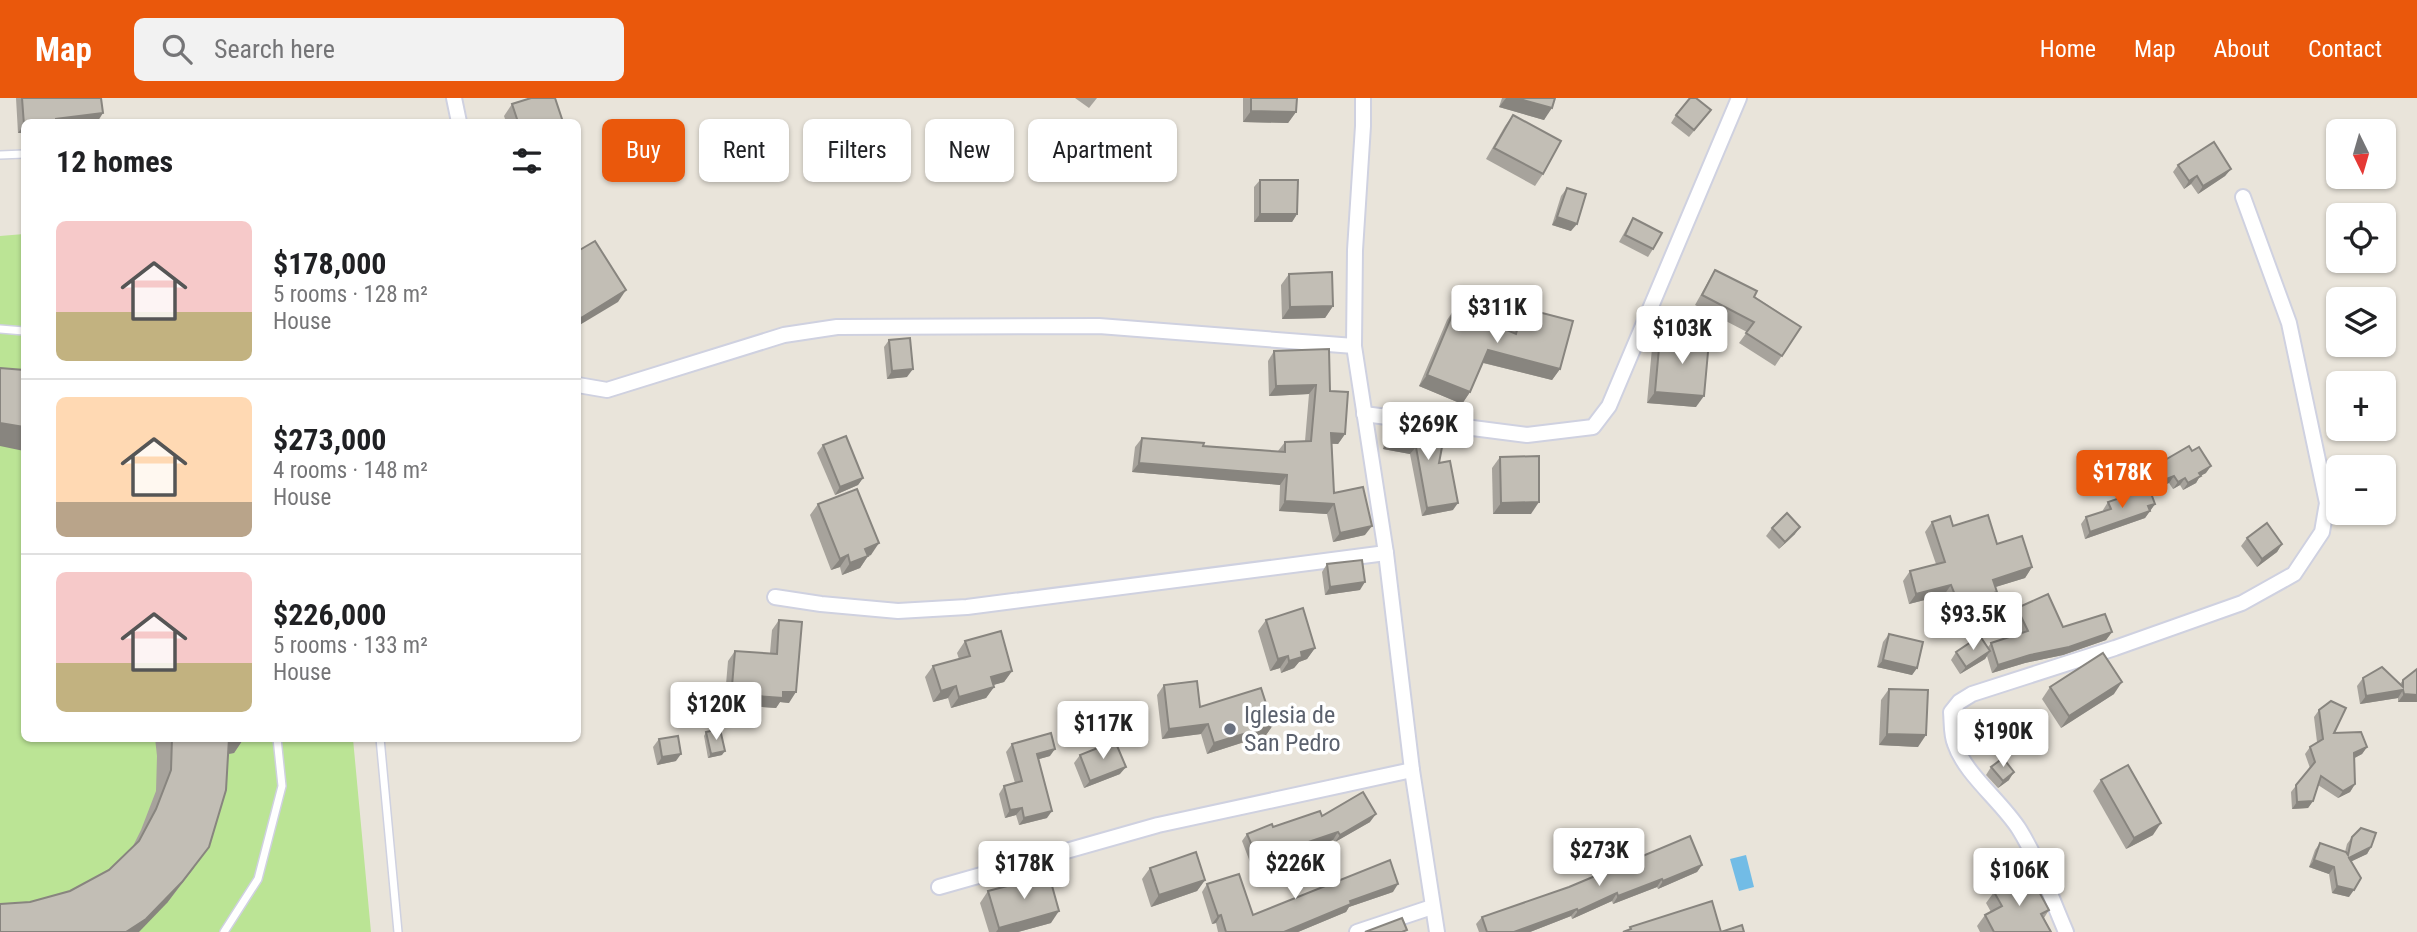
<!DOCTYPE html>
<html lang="en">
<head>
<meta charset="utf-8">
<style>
  body { margin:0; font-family:"Roboto Condensed",sans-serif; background:#f2f2f2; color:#202124; height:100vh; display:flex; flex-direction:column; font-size:26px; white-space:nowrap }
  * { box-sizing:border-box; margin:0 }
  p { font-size:23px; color:#757577 }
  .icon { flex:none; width:38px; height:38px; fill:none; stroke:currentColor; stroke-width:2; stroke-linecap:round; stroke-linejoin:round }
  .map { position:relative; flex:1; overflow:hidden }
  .sheet { position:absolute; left:21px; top:21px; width:560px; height:623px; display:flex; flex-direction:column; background:#fff; border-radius:10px; box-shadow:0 2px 5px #0004 }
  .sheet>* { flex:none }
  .guide { position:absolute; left:602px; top:21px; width:665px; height:63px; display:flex; gap:14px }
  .needle { width:46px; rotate:175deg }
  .controls { position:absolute; left:2326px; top:21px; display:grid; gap:14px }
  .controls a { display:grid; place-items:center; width:70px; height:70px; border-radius:10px; background:#fff; box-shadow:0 2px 5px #0004; font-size:35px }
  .price { position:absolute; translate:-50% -60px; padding:0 16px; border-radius:7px; background:#fff; color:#222; font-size:23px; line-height:46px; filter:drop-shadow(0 2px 4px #0008) }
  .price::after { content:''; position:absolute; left:50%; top:42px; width:21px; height:16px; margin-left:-10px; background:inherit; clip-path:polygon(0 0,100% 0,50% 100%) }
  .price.current { background:#ea580c; color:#fff }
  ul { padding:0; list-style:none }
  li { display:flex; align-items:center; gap:21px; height:175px; padding:0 35px }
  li+li { border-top:2px solid #e0e0e0 }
  li span { display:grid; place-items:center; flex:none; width:196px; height:140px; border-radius:10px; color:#555 }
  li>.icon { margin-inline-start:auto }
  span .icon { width:84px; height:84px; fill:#fffc; stroke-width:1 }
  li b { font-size:30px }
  h2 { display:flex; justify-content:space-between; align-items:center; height:84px; padding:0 35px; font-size:30px }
  .pill { padding:0 24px; border-radius:10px; background:#fff; box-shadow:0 2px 5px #0004; font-size:24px; line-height:63px }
  .pill.current { background:#ea580c; color:#fff }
  header { display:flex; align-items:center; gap:42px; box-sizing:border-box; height:98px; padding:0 35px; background:#ea580c; color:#fff }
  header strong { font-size:33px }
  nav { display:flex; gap:38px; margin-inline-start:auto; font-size:24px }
  .search { width:490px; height:63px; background:#f2f2f2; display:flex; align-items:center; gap:18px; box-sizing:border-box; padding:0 24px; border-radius:10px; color:#757577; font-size:26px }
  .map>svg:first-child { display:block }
  .pitch { fill:#bbe495 }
  .water { fill:#72bce6 }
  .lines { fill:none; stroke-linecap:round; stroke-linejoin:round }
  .service-casing { stroke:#cfd1e0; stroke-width:10 }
  .minor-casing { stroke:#cfd1e0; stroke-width:18 }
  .service { stroke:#fff; stroke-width:7 }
  .minor { stroke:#fff; stroke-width:14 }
  .wall { fill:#a7a39c }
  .shaded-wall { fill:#88857f }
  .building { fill:#c2beb5; stroke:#88857f; stroke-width:2 }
  .worship-dot { fill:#6b7280; stroke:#fff; stroke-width:2.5 }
  .labels { text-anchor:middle; stroke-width:7; stroke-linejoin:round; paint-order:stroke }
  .worship-label { font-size:24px; fill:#5b616d; stroke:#fff; text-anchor:start }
</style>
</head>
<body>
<header>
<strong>Map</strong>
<div class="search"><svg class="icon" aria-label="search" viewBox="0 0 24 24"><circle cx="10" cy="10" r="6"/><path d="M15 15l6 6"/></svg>Search here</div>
<nav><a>Home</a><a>Map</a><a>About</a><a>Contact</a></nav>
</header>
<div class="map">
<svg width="2417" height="834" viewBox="0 0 2417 834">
  <rect width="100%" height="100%" fill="#e9e4da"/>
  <polygon class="pitch" points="24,136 24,640 353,641 371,834 0,834 0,138"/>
  <polygon class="water" points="1746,757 1754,789 1739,793 1730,761"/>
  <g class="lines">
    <g class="service-casing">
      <g id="service">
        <polyline points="0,57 24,56"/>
        <polyline points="0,231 24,233"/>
        <polyline points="380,640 398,834"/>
        <polyline points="224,834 258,781 282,688 277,640"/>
      </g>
    </g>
    <g class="minor-casing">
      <g id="minor">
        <polyline points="454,0 459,24"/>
        <polyline points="1363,0 1363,28 1355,152 1354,248 1386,455 1412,672 1437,834"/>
        <polyline points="578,287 607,292 784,237 837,229 1099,228 1354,248"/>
        <polyline points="1364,316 1527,337 1593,329 1609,308 1739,0"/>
        <polyline points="775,499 821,506 898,513 967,509 1386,455"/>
        <polyline points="939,789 1158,727 1412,672"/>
        <polyline points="1357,834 1432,809"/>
        <path d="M2066 834C2051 800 2039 763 2019 731 2001 703 1965 676 1955 646 1951 637 1952 625 1951 614L1959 604 1972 596 2115 550 2242 505 2294 476 2322 434 2327 405 2289 225 2243 99"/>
      </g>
    </g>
    <use href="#service" class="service"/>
    <use href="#minor" class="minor"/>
  </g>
  <g class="wall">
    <polygon points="16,0 101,0 98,23 84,24 24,24 24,35 18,35"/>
    <polygon points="1075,0 1097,0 1089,10"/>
    <polygon points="1243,0 1297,0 1296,14 1288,25 1243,24"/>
    <polygon points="1502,0 1555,0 1544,22 1499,9"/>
    <polygon points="512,6 563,24 506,24 504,18"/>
    <polygon points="1711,12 1689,39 1671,25 1676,17"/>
    <polygon points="1513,17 1543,76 1535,88 1486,61 1505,28"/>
    <polygon points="2178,67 2231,71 2225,78 2198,96 2191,86 2184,91 2173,74"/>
    <polygon points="1260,82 1297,116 1292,124 1254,124 1254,89"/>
    <polygon points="1567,90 1571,133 1552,127 1561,98"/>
    <polygon points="1633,120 1653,151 1648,159 1619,144 1628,128"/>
    <polygon points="1715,172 1801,229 1775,268 1739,245 1747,234 1695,207 1709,182"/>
    <polygon points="1289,176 1333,208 1325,220 1282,221 1281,187"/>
    <polygon points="1455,210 1512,234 1515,222 1523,210 1560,271 1552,282 1483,265 1470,294 1462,306 1419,288 1447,222"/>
    <polygon points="1660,239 1696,309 1647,305 1652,250"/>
    <polygon points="889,242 907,279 887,281 884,249"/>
    <polygon points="1274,253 1330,293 1345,336 1338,346 1332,346 1334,395 1365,437 1333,444 1327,416 1279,413 1280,387 1132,374 1135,349 1142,340 1203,348 1278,353 1285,344 1305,343 1309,296 1269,298 1268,263"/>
    <polygon points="1393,323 1439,365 1453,412 1422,418 1410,356 1383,351 1387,331"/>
    <polygon points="823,347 863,380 858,387 835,397 817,355"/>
    <polygon points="1500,359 1531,416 1493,416 1492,370"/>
    <polygon points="2148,372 2206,375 2200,378 2196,385 2183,392 2180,387 2173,391 2169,385 2150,393 2155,406 2145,420 2085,441 2081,426 2086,419 2104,414 2103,412 2108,404 2148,390 2143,379"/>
    <polygon points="818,406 871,457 868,458 860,470 842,477 840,469 831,472 810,417"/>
    <polygon points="1932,424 1953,428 1997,446 2032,469 2025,480 1995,489 1990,504 1952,518 1944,497 1909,506 1903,483 1910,473 1936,466 1925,434"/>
    <polygon points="1772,430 1795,436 1779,451 1766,438"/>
    <polygon points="2247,440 2282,446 2277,454 2257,469 2241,448"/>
    <polygon points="1327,466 1360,492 1325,497 1322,474"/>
    <polygon points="2017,510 2063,529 2112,534 2106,542 2063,557 2025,565 1992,575 1987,558 1985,561 1960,576 1951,562 1956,554 1988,549 1991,545 2020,535 2011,518"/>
    <polygon points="779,522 789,605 780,604 776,610 736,607 737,599 725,598 728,563 735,553 770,555 772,532"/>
    <polygon points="1266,522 1315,550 1307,561 1299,564 1294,570 1281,575 1280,570 1270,573 1258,533"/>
    <polygon points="1889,536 1917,570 1912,577 1877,569 1883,544"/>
    <polygon points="965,543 1012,573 1004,584 993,587 994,589 986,600 951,610 948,600 933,604 925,579 933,568 959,561 957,555"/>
    <polygon points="2363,580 2400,586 2403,582 2417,604 2398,604 2398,600 2360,606 2357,588"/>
    <polygon points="1164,587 1200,609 1273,627 1266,637 1207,656 1201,636 1162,641 1157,597"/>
    <polygon points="2050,589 2114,596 2061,630 2042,601"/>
    <polygon points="1889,591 1918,649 1879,647 1881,602"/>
    <polygon points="2319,612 2334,635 2367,649 2362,656 2354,660 2355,686 2350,694 2338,700 2318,687 2313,703 2308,710 2292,711 2291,694 2310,670 2305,656 2310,649 2317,644 2314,619"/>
    <polygon points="706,634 722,657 708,660 704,638"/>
    <polygon points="155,640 244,640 234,655 228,656 194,770 167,805 3,807 30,804 70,793 109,772 132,750 141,732 156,693 157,658"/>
    <polygon points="659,641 676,663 657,667 653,649"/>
    <polygon points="1012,646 1050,658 1039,661 1047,720 1019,727 1016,717 1005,720 999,696 1004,688 1015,685 1006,654"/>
    <polygon points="1080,657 1120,676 1084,690 1074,665"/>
    <polygon points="1991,669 2009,682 1998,690 1986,677"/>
    <polygon points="2101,682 2153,737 2126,751 2093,693"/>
    <polygon points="1322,718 1370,724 1335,744 1333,742 1277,760 1253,772 1242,743 1247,736"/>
    <polygon points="2352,739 2371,749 2367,756 2351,763 2349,799 2332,795 2329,776 2309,769 2315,752 2320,745 2345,754 2347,746"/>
    <polygon points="1702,767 1697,774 1658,791 1657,789 1613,806 1612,803 1572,821 1571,818 1530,834 1479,834 1476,826 1482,819"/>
    <polygon points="1150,770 1205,782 1197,793 1151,809 1142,781"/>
    <polygon points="1207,786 1253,817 1393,794 1349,809 1346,814 1298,834 1218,834 1216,825 1212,826 1202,794"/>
    <polygon points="988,793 1051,825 1018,834 989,834 980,805"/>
    <polygon points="1994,794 2049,812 2044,820 2051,834 1980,834 1977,828 1985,817 1991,814 1986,805"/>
  </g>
  <g class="shaded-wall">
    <polygon points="1506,0 1516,0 1552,10 1544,22 1499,9"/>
    <polygon points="1251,13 1296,14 1288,25 1243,24"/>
    <polygon points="103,15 98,23 84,24 53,24 56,21"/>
    <polygon points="24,27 24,35 18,35"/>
    <polygon points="2231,71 2225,78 2198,96 2203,88"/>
    <polygon points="2197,78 2191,86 2184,91 2189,83"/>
    <polygon points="1260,116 1297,116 1292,124 1254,124"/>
    <polygon points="1557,119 1577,126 1571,133 1552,127"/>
    <polygon points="626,192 618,204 578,228 578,224 581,220"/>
    <polygon points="1333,208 1325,220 1282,221 1290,209"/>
    <polygon points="1488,252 1560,271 1552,282 1480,264"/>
    <polygon points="913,271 907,279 887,281 892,273"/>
    <polygon points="1427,277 1470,294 1462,306 1419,288"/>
    <polygon points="1316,287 1309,296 1269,298 1276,288"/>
    <polygon points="1655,294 1704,298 1696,309 1647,305"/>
    <polygon points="0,325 24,329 24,353 0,348"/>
    <polygon points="1331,335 1345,336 1338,346 1325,345"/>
    <polygon points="1388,344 1416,349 1410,356 1383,351"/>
    <polygon points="1139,365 1287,377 1280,387 1132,374"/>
    <polygon points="2211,368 2206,375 2200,378 2196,385 2183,392 2188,385 2199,375"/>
    <polygon points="2174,378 2169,385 2149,393 2154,386"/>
    <polygon points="863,380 858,387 835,397 840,389"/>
    <polygon points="2185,380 2180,387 2173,391 2178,384"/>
    <polygon points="1285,403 1334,406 1327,416 1279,413"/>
    <polygon points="1539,404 1531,416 1493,416 1501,405"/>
    <polygon points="1458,405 1453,412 1422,418 1427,410"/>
    <polygon points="2155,406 2145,420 2085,441 2090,434"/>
    <polygon points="1372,428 1365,437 1333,444 1340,435"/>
    <polygon points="1800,429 1795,436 1779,451 1785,444"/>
    <polygon points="879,445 871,457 857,462 865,451"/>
    <polygon points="2282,446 2277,454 2257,469 2262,461"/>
    <polygon points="848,457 840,469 831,472 840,461"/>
    <polygon points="868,458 860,470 842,477 850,465"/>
    <polygon points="2032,469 2025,480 1986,492 1993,482"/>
    <polygon points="1365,484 1360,492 1325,497 1330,489"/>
    <polygon points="1951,487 1944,497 1909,506 1916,496"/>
    <polygon points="1997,494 1990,504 1952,518 1959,507"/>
    <polygon points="2112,534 2106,542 2063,557 2025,565 1992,575 1998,567"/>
    <polygon points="1315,550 1307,561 1299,564 1294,570 1281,575 1289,563 1301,554"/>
    <polygon points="1990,553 1985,561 1960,576 1966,569"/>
    <polygon points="1288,558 1280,570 1270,573 1278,561"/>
    <polygon points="1883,562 1917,570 1912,577 1877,569"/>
    <polygon points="1012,573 1004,584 983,590 991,579"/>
    <polygon points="2122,584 2114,596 2061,630 2069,618"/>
    <polygon points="732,588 744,589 737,599 725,598"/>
    <polygon points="956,588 948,600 933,604 941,593"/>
    <polygon points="994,589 986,600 951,610 959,599"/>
    <polygon points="2403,592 2398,600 2360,606 2366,598"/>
    <polygon points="783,594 796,594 789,605 780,604 776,610 736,607 743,597"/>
    <polygon points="2404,596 2417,597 2417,604 2398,604"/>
    <polygon points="1208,626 1201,636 1162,641 1169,631"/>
    <polygon points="1273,627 1266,637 1207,656 1214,645"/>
    <polygon points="1887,636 1926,637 1918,649 1879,647"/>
    <polygon points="227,640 244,640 234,655 215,658"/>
    <polygon points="2367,649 2362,656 2349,663 2354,655"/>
    <polygon points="1055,651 1050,658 1032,663 1037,656"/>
    <polygon points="725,653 722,657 708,660 711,656"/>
    <polygon points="681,656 676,663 657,667 662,659"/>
    <polygon points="1126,669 1120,676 1084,690 1090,683"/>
    <polygon points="2014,674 2009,682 1998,690 2003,683"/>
    <polygon points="2355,686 2350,694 2338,700 2343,693"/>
    <polygon points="2313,703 2308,710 2292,711 2297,704"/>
    <polygon points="1022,710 1016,717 1005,720 1010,712"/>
    <polygon points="1052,713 1047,720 1019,727 1024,720"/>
    <polygon points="1376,716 1370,724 1335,744 1340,737"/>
    <polygon points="2161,725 2153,737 2126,751 2134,740"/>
    <polygon points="1338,734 1333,742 1277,760 1253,772 1259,764 1282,753"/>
    <polygon points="209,749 167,805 139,834 126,834"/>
    <polygon points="2371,749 2367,756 2344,767 2349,760"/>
    <polygon points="2314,762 2334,769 2329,776 2309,769"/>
    <polygon points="1702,767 1697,774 1658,791 1663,783"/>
    <polygon points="1662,781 1657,789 1613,806 1618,798"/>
    <polygon points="1205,782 1197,793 1151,809 1159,797"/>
    <polygon points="1398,786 1393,794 1349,809 1346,814 1298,834 1284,834 1350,803"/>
    <polygon points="2337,788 2354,792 2349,799 2332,795"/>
    <polygon points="1617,795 1612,803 1572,821 1578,813"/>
    <polygon points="1577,811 1571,818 1530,834 1514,834"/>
    <polygon points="1059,813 1051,825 1018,834 996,834 999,830"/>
    <polygon points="1221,817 1216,825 1212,826 1218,818"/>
  </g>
  <g class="building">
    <polygon points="22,0 101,0 103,15 56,21 56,24 24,24 24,27"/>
    <polygon points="531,0 555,0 563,24 518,24 512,6"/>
    <polygon points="1251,0 1297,0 1296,14 1251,13"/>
    <polygon points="1516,0 1555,0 1552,10"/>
    <polygon points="1690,0 1696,0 1711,12 1694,32 1676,17"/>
    <polygon points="1513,17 1561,43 1543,76 1494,50"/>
    <polygon points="2214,44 2231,71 2203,88 2197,78 2189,83 2178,67"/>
    <polygon points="1260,82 1298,82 1297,116 1260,116"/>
    <polygon points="1567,90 1586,96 1577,126 1557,119"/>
    <polygon points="1633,120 1662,135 1653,151 1625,137"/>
    <polygon points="595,143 626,192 581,220 578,215 578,153"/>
    <polygon points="1715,172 1757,193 1754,199 1801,229 1782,258 1746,235 1754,224 1702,197"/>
    <polygon points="1332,174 1333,208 1290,209 1289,176"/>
    <polygon points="1455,210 1516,236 1523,210 1573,223 1560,271 1488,252 1470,294 1427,277"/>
    <polygon points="1660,239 1709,243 1704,298 1655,294"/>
    <polygon points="910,240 913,271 892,273 889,242"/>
    <polygon points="1329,251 1330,293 1348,294 1345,336 1331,335 1334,395 1363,389 1372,428 1340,435 1334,406 1285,403 1287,377 1139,365 1142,340 1204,345 1203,348 1285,354 1285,344 1311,343 1316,287 1276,288 1274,253"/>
    <polygon points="0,270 24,272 24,329 0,325"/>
    <polygon points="1393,323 1445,333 1439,365 1450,363 1458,405 1427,410 1416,349 1388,344"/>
    <polygon points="846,338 863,380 840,389 823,347"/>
    <polygon points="2189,348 2192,353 2199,349 2211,368 2199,375 2201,378 2188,385 2185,380 2178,384 2174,378 2154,386 2148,372"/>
    <polygon points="1539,358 1539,404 1501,405 1500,359"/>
    <polygon points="2149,390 2155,406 2148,408 2150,413 2090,434 2086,419 2111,411 2108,404"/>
    <polygon points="857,391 879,445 865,451 868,458 850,465 848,457 840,461 818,406"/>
    <polygon points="1787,415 1800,429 1785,444 1772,430"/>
    <polygon points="1988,417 1997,446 2022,438 2032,469 1993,482 1997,494 1959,507 1951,487 1916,496 1910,473 1945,464 1932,424 1950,418 1953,428"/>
    <polygon points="2267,425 2282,446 2262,461 2247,440"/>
    <polygon points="1362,462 1365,484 1330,489 1327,466"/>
    <polygon points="2048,496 2063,529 2105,516 2112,534 2069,549 2030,557 1998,567 1991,545 2028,533 2017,510"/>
    <polygon points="1303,510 1315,550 1301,554 1302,559 1289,563 1288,558 1278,561 1266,522"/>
    <polygon points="779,522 802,524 796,594 783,594 783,600 743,597 744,589 732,588 735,553 777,556"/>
    <polygon points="1001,533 1012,573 991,579 994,589 959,599 956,588 941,593 933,568 970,558 965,543"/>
    <polygon points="1889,536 1923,544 1917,570 1883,562"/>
    <polygon points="1980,538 1990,553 1966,569 1956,554"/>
    <polygon points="2103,555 2122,584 2069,618 2050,589"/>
    <polygon points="2382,569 2403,589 2403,582 2417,571 2417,597 2404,596 2403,592 2366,598 2363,580"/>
    <polygon points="1197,583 1200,609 1261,590 1273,627 1214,645 1208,626 1169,631 1164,587"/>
    <polygon points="1889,591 1928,592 1926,637 1887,636"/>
    <polygon points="2331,603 2346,610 2334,635 2361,634 2367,649 2354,655 2355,686 2343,693 2321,678 2313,703 2297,704 2296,687 2315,664 2310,649 2323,641 2319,612"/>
    <polygon points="720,631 725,653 711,656 706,634"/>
    <polygon points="1051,635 1055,651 1037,656 1052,713 1024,720 1022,710 1010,712 1004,688 1022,683 1012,646"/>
    <polygon points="678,638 681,656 662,659 659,641"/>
    <polygon points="172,640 229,640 226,692 209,749 182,784 146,821 126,834 0,834 0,806 30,804 70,793 109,772 139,743 156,711 171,672"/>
    <polygon points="1115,643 1126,669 1090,683 1080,657"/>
    <polygon points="2003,660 2014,674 2003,683 1991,669"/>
    <polygon points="2128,667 2161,725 2134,740 2101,682"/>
    <polygon points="1363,694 1376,716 1340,737 1338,734 1282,753 1259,764 1247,736 1272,726 1273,729 1320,713 1322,718"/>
    <polygon points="2361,730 2376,735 2371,749 2349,760 2361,780 2354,792 2337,788 2334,769 2314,762 2320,745 2346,754 2348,757 2352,739"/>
    <polygon points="1690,738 1702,767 1663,783 1662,781 1618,798 1617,795 1578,813 1577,811 1514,834 1487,834 1482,819 1569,789"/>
    <polygon points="1196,754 1205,782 1159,797 1150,770"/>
    <polygon points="1390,762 1398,786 1350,803 1351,806 1284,834 1226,834 1221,817 1218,818 1207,786 1239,776 1253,817"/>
    <polygon points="2029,775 2049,812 2041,816 2051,834 1994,834 1985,817 2002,808 1994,794"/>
    <polygon points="1049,777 1059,813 999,830 988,793"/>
    <polygon points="1712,803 1721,834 1742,827 1744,834 1623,834 1631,831 1630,829"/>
    <polygon points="1402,820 1407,832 1402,834 1365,834"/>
  </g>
  <circle class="worship-dot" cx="1230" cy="631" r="7"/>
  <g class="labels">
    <g class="worship-label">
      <text x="1244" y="625">Iglesia de<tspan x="1244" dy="28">San Pedro</tspan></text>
    </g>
  </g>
</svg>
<div class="controls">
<a><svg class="needle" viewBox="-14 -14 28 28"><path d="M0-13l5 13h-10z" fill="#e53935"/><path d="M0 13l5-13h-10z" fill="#757577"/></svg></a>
<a><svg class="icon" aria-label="locate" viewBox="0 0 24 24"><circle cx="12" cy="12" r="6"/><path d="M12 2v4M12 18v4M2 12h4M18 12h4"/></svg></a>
<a><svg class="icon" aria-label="layers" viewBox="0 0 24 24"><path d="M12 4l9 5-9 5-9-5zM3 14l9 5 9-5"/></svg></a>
<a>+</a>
<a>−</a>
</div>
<b class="price" style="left:1497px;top:247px">$311K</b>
<b class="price" style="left:1682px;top:268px">$103K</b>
<b class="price" style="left:1428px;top:364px">$269K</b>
<b class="price current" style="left:2122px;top:412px">$178K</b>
<b class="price" style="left:1973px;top:554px">$93.5K</b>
<b class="price" style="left:716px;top:644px">$120K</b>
<b class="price" style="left:1103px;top:663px">$117K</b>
<b class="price" style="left:2003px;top:671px">$190K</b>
<b class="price" style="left:1599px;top:790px">$273K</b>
<b class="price" style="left:1024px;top:803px">$178K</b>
<b class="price" style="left:1295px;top:803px">$226K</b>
<b class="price" style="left:2019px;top:810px">$106K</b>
<div class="guide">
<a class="pill current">Buy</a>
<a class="pill">Rent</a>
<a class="pill">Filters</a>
<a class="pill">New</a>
<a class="pill">Apartment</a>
</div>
<section class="sheet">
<h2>12 homes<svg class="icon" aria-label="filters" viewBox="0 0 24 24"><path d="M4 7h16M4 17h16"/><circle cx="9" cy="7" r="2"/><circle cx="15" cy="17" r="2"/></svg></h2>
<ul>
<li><span style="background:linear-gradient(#f6c9c9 65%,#c2b280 0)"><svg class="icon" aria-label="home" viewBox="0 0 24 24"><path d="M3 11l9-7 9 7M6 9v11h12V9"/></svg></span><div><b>$178,000</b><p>5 rooms · 128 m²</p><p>House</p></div></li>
<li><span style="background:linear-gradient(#ffd9b3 75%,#b9a48a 0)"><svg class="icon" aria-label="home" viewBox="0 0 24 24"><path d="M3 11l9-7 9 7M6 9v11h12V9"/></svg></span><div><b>$273,000</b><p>4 rooms · 148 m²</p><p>House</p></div></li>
<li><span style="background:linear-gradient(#f6c9c9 65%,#c2b280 0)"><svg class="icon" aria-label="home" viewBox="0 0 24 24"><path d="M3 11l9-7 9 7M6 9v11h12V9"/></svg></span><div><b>$226,000</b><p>5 rooms · 133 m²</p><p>House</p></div></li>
</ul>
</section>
</div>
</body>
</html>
